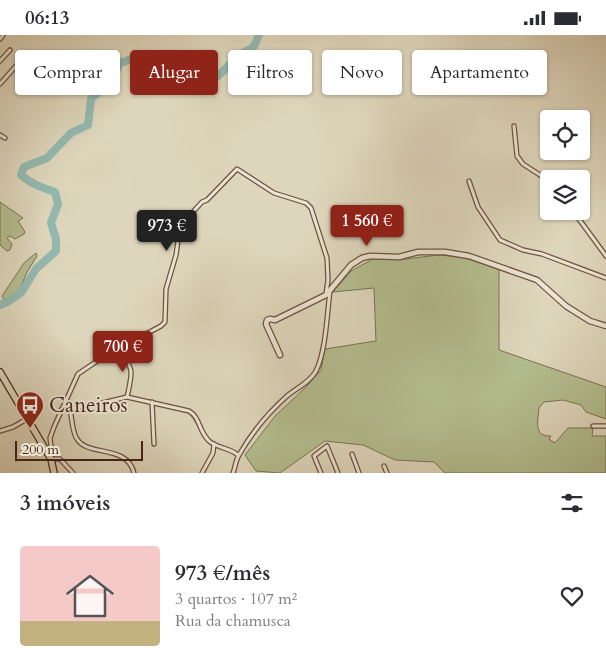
<!DOCTYPE html>
<html lang="pt">
<head>
<meta charset="utf-8">
<style>
  body { margin:0; font-family:Cardo,serif; background:#f7f7f7; color:#2b2b33; height:100vh; display:flex; flex-direction:column; font-size:19px; white-space:nowrap }
  * { box-sizing:border-box; margin:0 }
  p { font-size:16px; color:#7c7c81 }
  .icon { flex:none; width:28px; height:28px; fill:none; stroke:currentColor; stroke-width:2; stroke-linecap:round; stroke-linejoin:round }
  .map { position:relative; height:438px; overflow:hidden }
  .side { display:flex; flex-direction:column; background:#fff; flex:1 }
  .side>* { flex:none }
  .hud { position:absolute; left:15px; top:15px; width:576px; height:45px; display:flex; gap:10px }
  .tools { position:absolute; left:540px; top:75px; display:grid; gap:10px }
  .tools a { display:grid; place-items:center; width:50px; height:50px; border-radius:5px; background:#fff; box-shadow:0 1px 4px #0004; font-size:25px }
  .scale { position:absolute; left:15px; bottom:12px; width:128px; box-sizing:border-box; padding-left:5px; border:2px solid #472615; border-top:0; font-size:14px; line-height:18px; white-space:nowrap; color:#472615; -webkit-text-stroke:4px #eae4d3; paint-order:stroke }
  .price { position:absolute; translate:-50% -42px; padding:0 11px; border-radius:5px; background:#8f2418; color:#fff; font-size:16px; line-height:32px; filter:drop-shadow(0 1px 2px #0008) }
  .price::after { content:''; position:absolute; left:50%; top:30px; width:15px; height:11px; margin-left:-8px; background:inherit; clip-path:polygon(0 0,100% 0,50% 100%) }
  .price.current { background:#222; color:#fff }
  ul { padding:0; list-style:none }
  li { display:flex; align-items:center; gap:15px; height:125px; padding:0 20px }
  li span { display:grid; place-items:center; flex:none; width:140px; height:100px; border-radius:5px; color:#555 }
  li>.icon { margin-inline-start:auto }
  span .icon { width:60px; height:60px; fill:#fffc; stroke-width:1 }
  li b { font-size:21px }
  h2 { display:flex; justify-content:space-between; align-items:center; height:60px; padding:0 20px; font-size:21px }
  .pill { padding:0 18px; border-radius:5px; background:#fff; box-shadow:0 1px 4px #0004; font-size:18px; line-height:45px }
  .pill.current { background:#8f2418; color:#fff }
  .status { display:flex; justify-content:space-between; align-items:center; height:35px; padding:0 25px; background:#fff; direction:ltr }
  .status svg { height:14px; fill:currentColor }
  .map>svg:first-child { display:block }
  .green { fill:#b3bd8f; stroke:#7d7252 }
  .lines { fill:none; stroke-linecap:round; stroke-linejoin:round }
  .river { stroke:#93b9af; stroke-width:8 }
  .minor-casing { stroke:#6d523f; stroke-width:5.5 }
  .tertiary-casing { stroke:#6d523f; stroke-width:7 }
  .primary-casing { stroke:#472615; stroke-width:8 }
  .minor { stroke:#eae4d3; stroke-width:3 }
  .tertiary { stroke:#eae4d3; stroke-width:4.5 }
  .primary { stroke:#ded6bc; stroke-width:5.5 }
  .labels { text-anchor:middle; stroke-width:4; stroke-linejoin:round; paint-order:stroke }
  .poi-label { font-size:21px; fill:#472615; stroke:#eae4d3; text-anchor:start }
</style>
</head>
<body>
<div class="status"><b>06:13</b><svg viewBox="0 0 49 12"><path d="M0 12V9h3v3zM5 12V6h3v6zM10 12V3h3v9zM15 12V0h3v12zM26 1h20v11H26zM47 4h2v5h-2z"/></svg></div>
<div class="map">
<svg width="606" height="438" viewBox="0 0 606 438">
  <rect width="100%" height="100%" fill="#ded6bc"/>
  <filter id="stains"><feTurbulence type="fractalNoise" baseFrequency=".004" numOctaves="4"/><feColorMatrix values="0 0 0 0 .2 0 0 0 0 .09 0 0 0 0 .02 0 0 0 .5 -.17"/></filter>
  <radialGradient id="worn" r=".72"><stop offset=".6" stop-color="#630" stop-opacity="0"/><stop offset="1" stop-color="#630" stop-opacity=".3"/></radialGradient>
  <g class="green">
    <polygon points="0,167 23,183 18,186 25,197 24,199 15,204 10,201 7,203 12,209 10,215 7,216 0,210"/>
    <polygon points="36,218 37,221 27,237 19,256 13,262 4,264 2,261 24,228"/>
    <path d="M438 220 461 222 499 233V315L606 352V384L586 377 581 370 563 365 544 367 539 373C538 385 533 402 551 401L549 404 555 408 568 393H593L592 401H606V438H445L434 427 395 425 363 410 325 406 280 438 256 436 245 420 275 381 306 352 321 335 325 314 376 306 374 253 333 257 351 236 373 224H406Z"/>
  </g>
  <g class="lines">
    <path class="river" d="M0 270 9 266 21 258 36 234 56 216V204L51 188 58 169 55 157C43 153 31 149 21 140L24 132 47 123 71 98 88 90 91 64 99 57 108 53 120 28C147 18 178 12 191 46 212 55 223 35 237 22 241 17 250 16 254 11 256 8 257 3 259 0"/>
    <g class="minor-casing">
      <g id="minor">
        <polyline points="0,4 3,0"/>
        <polyline points="0,26 10,15"/>
        <polyline points="0,49 23,23"/>
        <polyline points="514,91 517,121 523,129 549,146"/>
        <polyline points="0,100 5,103"/>
        <polyline points="469,146 478,172 500,205 523,215 542,219 606,243"/>
        <polyline points="573,176 606,221"/>
        <path d="M120 313C134 337 133 335 127 362"/>
        <polyline points="152,367 154,409"/>
        <path d="M70 374C72 383 72 397 77 404 88 422 127 409 134 438"/>
        <path d="M61 375 98 369 127 362 189 376C200 382 199 397 209 406 217 413 230 413 238 420"/>
        <polyline points="593,391 606,391"/>
        <polyline points="0,396 13,392 27,384"/>
        <polyline points="47,416 51,411 50,403 54,392 78,339 103,322 161,291 165,287 166,254 176,220 180,191 202,167 207,165 237,134 274,158 306,168 311,173 327,223 328,245 326,259"/>
        <polyline points="352,419 359,438"/>
        <polyline points="51,424 60,424 73,438"/>
        <polyline points="384,431 387,438"/>
        <polyline points="202,438 213,418 214,409"/>
        <path d="M233 438C235 433 236 424 239 420 252 397 267 379 287 361 297 353 310 347 316 336 326 316 327 279 330 256"/>
        <polyline points="321,438 314,421 327,411 338,438"/>
      </g>
    </g>
    <g class="tertiary-casing">
      <polyline id="tertiary" points="280,320 266,289 267,285 270,284 275,285 326,260 351,230 362,223 370,221 399,222 418,217 445,217 469,221 537,245 566,271 590,286 606,291"/>
    </g>
    <g class="primary-casing">
      <polyline id="primary" points="0,337 51,424 54,438"/>
    </g>
    <use href="#minor" class="minor"/>
    <use href="#tertiary" class="tertiary"/>
    <use href="#primary" class="primary"/>
  </g>
  <defs>
    <g id="bus-pin" transform="scale(1.4375)"><path d="M0 17L-7.5 6A9.5 9.5 0 1 1 7.5 6Z" fill="#8f2418" stroke="#eae4d3"/><path d="M-5-6H5V4H4V6H2V4H-2V6H-4V4H-5ZM-3.5-4V0h7V-4ZM-3.5 1.2v1.5H-2V1.2ZM2 1.2v1.5H3.5V1.2Z" fill="#fff"/></g>
  </defs>
  <g fill-rule="evenodd">
    <use href="#bus-pin" x="30" y="370"/>
  </g>
  <g class="labels">
    <g class="poi-label">
      <text x="49" y="377">Caneiros</text>
    </g>
  </g>
  <rect width="100%" height="100%" filter="url(#stains)"/>
  <rect width="100%" height="100%" fill="url(#worn)"/>
</svg>
<div class="tools">
<a><svg class="icon" aria-label="locate" viewBox="0 0 24 24"><circle cx="12" cy="12" r="6"/><path d="M12 2v4M12 18v4M2 12h4M18 12h4"/></svg></a>
<a><svg class="icon" aria-label="layers" viewBox="0 0 24 24"><path d="M12 4l9 5-9 5-9-5zM3 14l9 5 9-5"/></svg></a>
</div>
<div class="scale">200 m</div>
<b class="price" style="left:367px;top:212px">1 560 €</b>
<b class="price current" style="left:167px;top:217px">973 €</b>
<b class="price" style="left:123px;top:338px">700 €</b>
<div class="hud">
<a class="pill">Comprar</a>
<a class="pill current">Alugar</a>
<a class="pill">Filtros</a>
<a class="pill">Novo</a>
<a class="pill">Apartamento</a>
</div>
</div>
<section class="side">
<h2>3 imóveis<svg class="icon" aria-label="filters" viewBox="0 0 24 24"><path d="M4 7h16M4 17h16"/><circle cx="9" cy="7" r="2"/><circle cx="15" cy="17" r="2"/></svg></h2>
<ul>
<li><span style="background:linear-gradient(#f6c9c9 75%,#c2b280 0)"><svg class="icon" aria-label="home" viewBox="0 0 24 24"><path d="M3 11l9-7 9 7M6 9v11h12V9"/></svg></span><div><b>973 €/mês</b><p>3 quartos · 107 m²</p><p>Rua da chamusca</p></div><svg class="icon" aria-label="heart" viewBox="0 0 24 24"><path d="M12 20l-8-8c-3-5 5-10 8-4 3-6 11-1 8 4z"/></svg></li>
</ul>
</section>
</body>
</html>
